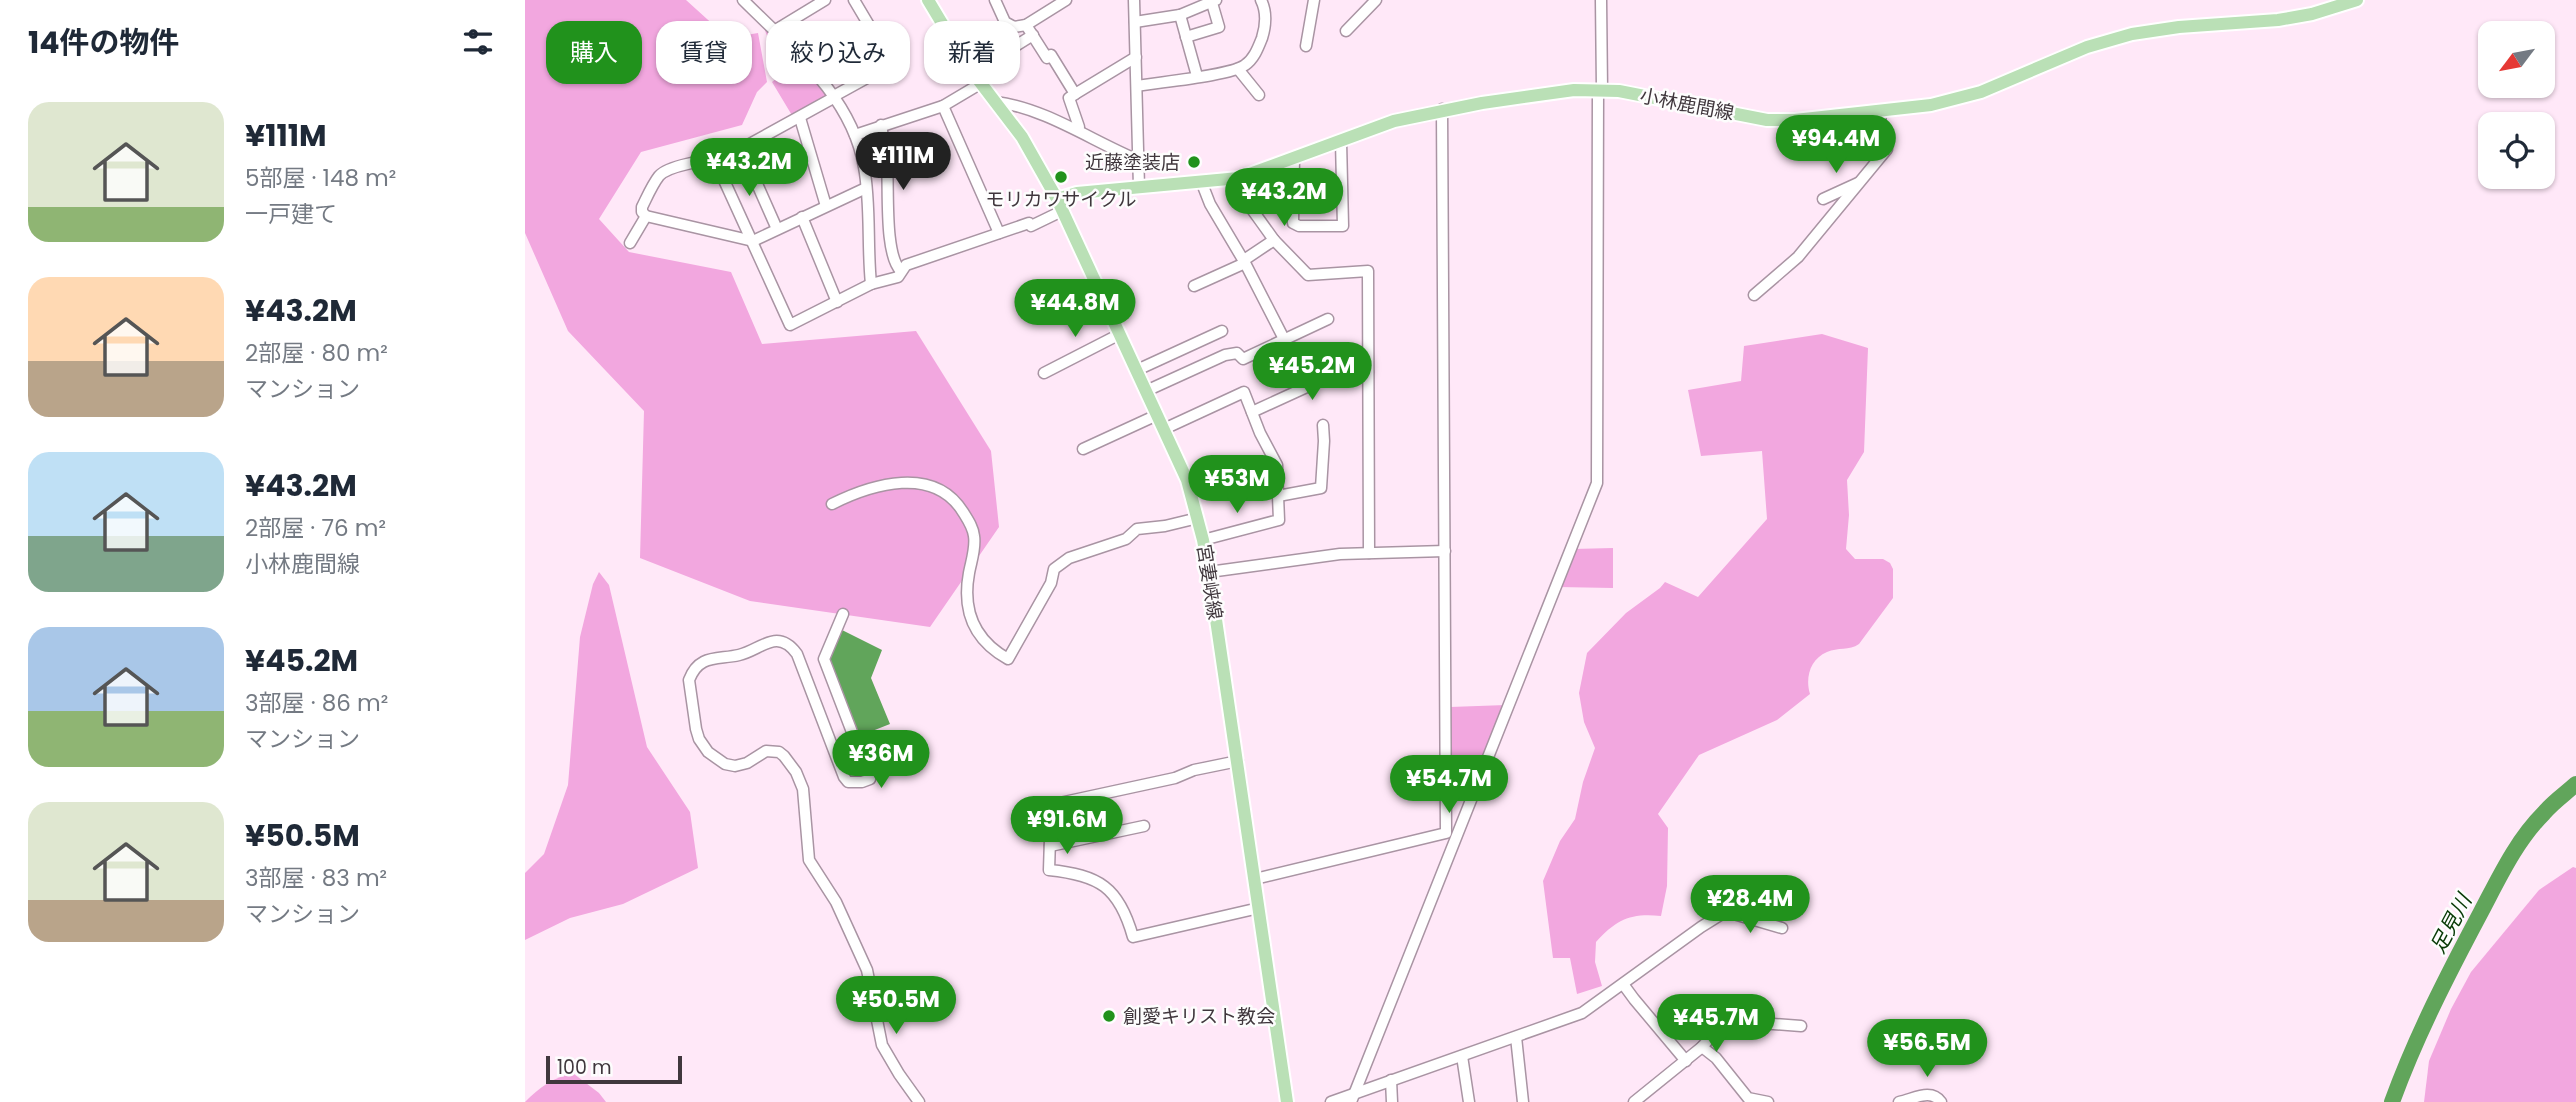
<!DOCTYPE html>
<html lang="ja">
<head>
<meta charset="utf-8">
<style>
  body { margin:0; font-family:Poppins,"Noto Sans JP",sans-serif; background:#f2f2f3; color:#1f2937; height:100vh; display:flex; flex-direction:column; font-size:26px; white-space:nowrap }
  * { box-sizing:border-box; margin:0 }
  p { font-size:23px; color:#747a83 }
  .icon { flex:none; width:38px; height:38px; fill:none; stroke:currentColor; stroke-width:2; stroke-linecap:round; stroke-linejoin:round }
  .map { position:relative; flex:1; overflow:hidden }
  .sheet { display:flex; flex-direction:column; background:#fff; width:525px }
  .sheet>* { flex:none }
  .top-card { position:absolute; left:21px; top:21px; width:665px; height:63px; display:flex; gap:14px }
  .needle { width:46px; rotate:238deg }
  .controls { position:absolute; left:1953px; top:21px; display:grid; gap:14px }
  .controls a { display:grid; place-items:center; width:77px; height:77px; border-radius:14px; background:#fff; box-shadow:0 2px 5px #0004; font-size:35px }
  .scale { position:absolute; left:21px; bottom:18px; width:136px; box-sizing:border-box; padding-left:7px; border:4px solid #40373d; border-top:0; font-size:19px; line-height:24px; white-space:nowrap; color:#40373d; -webkit-text-stroke:5px #fdfdfd; paint-order:stroke }
  .price { position:absolute; translate:-50% -60px; padding:0 16px; border-radius:24px; background:#21921c; color:#fff; font-size:23px; line-height:46px; filter:drop-shadow(0 2px 4px #0008) }
  .price::after { content:''; position:absolute; left:50%; top:42px; width:21px; height:16px; margin-left:-10px; background:inherit; clip-path:polygon(0 0,100% 0,50% 100%) }
  .price.active { background:#222; color:#fff }
  ul { padding:0; list-style:none }
  li { display:flex; align-items:center; gap:21px; height:175px; padding:0 28px }
  li span { display:grid; place-items:center; flex:none; width:196px; height:140px; border-radius:21px; color:#555 }
  li>.icon { margin-inline-start:auto }
  span .icon { width:84px; height:84px; fill:#fffc; stroke-width:1 }
  li b { font-size:30px }
  h2 { display:flex; justify-content:space-between; align-items:center; height:84px; padding:0 28px; font-size:30px }
  .chip { padding:0 24px; border-radius:21px; background:#fff; box-shadow:0 2px 5px #0004; font-size:24px; line-height:63px }
  .chip.active { background:#21921c; color:#fff }
  main { display:flex; flex:1; min-height:0 }
  .map>svg:first-child { display:block }
  .green { fill:#f2a7df }
  .water { fill:#61a55b }
  .lines { fill:none; stroke-linecap:round; stroke-linejoin:round }
  .river { stroke:#61a55b; stroke-width:16 }
  .minor-casing { stroke:#a994a3; stroke-width:13 }
  .major-casing { stroke:#fff; stroke-width:16 }
  .minor { stroke:#fff; stroke-width:10 }
  .major { stroke:#bae0b6; stroke-width:12 }
  .poi-dot { fill:#21921c; stroke:#fdfdfd; stroke-width:2.5 }
  .labels { text-anchor:middle; stroke-width:5; stroke-linejoin:round; paint-order:stroke }
  .street-label { font-size:19px; fill:#40373d; stroke:#fdfdfd }
  .poi-label { font-size:19px; fill:#40373d; stroke:#fdfdfd; text-anchor:end }
  .water-label { font-size:21px; font-style:italic; fill:#083a06; stroke:#fdfdfd }
</style>
</head>
<body>
<main>
<section class="sheet">
<h2>14件の物件<svg class="icon" aria-label="filters" viewBox="0 0 24 24"><path d="M4 7h16M4 17h16"/><circle cx="9" cy="7" r="2"/><circle cx="15" cy="17" r="2"/></svg></h2>
<ul>
<li><span style="background:linear-gradient(#dfe7d0 75%,#8fb573 0)"><svg class="icon" aria-label="home" viewBox="0 0 24 24"><path d="M3 11l9-7 9 7M6 9v11h12V9"/></svg></span><div><b>¥111M</b><p>5部屋 · 148 m²</p><p>一戸建て</p></div></li>
<li><span style="background:linear-gradient(#ffd9b3 60%,#b9a48a 0)"><svg class="icon" aria-label="home" viewBox="0 0 24 24"><path d="M3 11l9-7 9 7M6 9v11h12V9"/></svg></span><div><b>¥43.2M</b><p>2部屋 · 80 m²</p><p>マンション</p></div></li>
<li><span style="background:linear-gradient(#bfe0f5 60%,#7fa58c 0)"><svg class="icon" aria-label="home" viewBox="0 0 24 24"><path d="M3 11l9-7 9 7M6 9v11h12V9"/></svg></span><div><b>¥43.2M</b><p>2部屋 · 76 m²</p><p>小林鹿間線</p></div></li>
<li><span style="background:linear-gradient(#a9c7e8 60%,#8fb573 0)"><svg class="icon" aria-label="home" viewBox="0 0 24 24"><path d="M3 11l9-7 9 7M6 9v11h12V9"/></svg></span><div><b>¥45.2M</b><p>3部屋 · 86 m²</p><p>マンション</p></div></li>
<li><span style="background:linear-gradient(#dfe7d0 70%,#b9a48a 0)"><svg class="icon" aria-label="home" viewBox="0 0 24 24"><path d="M3 11l9-7 9 7M6 9v11h12V9"/></svg></span><div><b>¥50.5M</b><p>3部屋 · 83 m²</p><p>マンション</p></div></li>
</ul>
</section>
<div class="map">
<svg width="2051" height="1102" viewBox="0 0 2051 1102">
  <rect width="100%" height="100%" fill="#ffe8f8"/>
  <g class="green">
    <polygon points="0,0 161,0 203,38 233,33 242,82 232,92 217,125 116,152 74,219 104,252 206,272 237,344 391,331 466,451 474,527 405,627 225,601 115,558 119,411 43,331 0,233"/>
    <polygon points="239,28 302,95 301,99 268,117 247,82 257,74"/>
    <path d="M1297 334 1343 348 1339 452 1322 480 1324 515 1321 549 1330 559H1358L1365 563 1368 569V598L1334 644C1324 651 1313 647 1302 652 1285 659 1280 678 1285 694L1252 720 1174 755 1133 814 1143 828 1142 886 1136 916C1106 913 1092 919 1071 942L1070 962 1077 986 1052 994 1045 958H1028L1018 881 1035 841 1050 819 1058 782 1070 748 1059 722 1054 693 1062 653 1101 613 1135 588 1140 582 1173 597 1242 519 1237 451 1176 456 1163 390 1216 381 1219 346Z"/>
    <polygon points="1088,548 1088,588 1033,587 1048,549"/>
    <polygon points="74,572 84,585 122,747 165,812 173,868 98,904 45,918 0,940 0,873 19,854 43,785 55,637 68,584"/>
    <polygon points="981,705 961,755 924,755 925,707"/>
    <polygon points="2048,867 2051,868 2051,1102 1899,1102 1904,1061 1926,1009 1946,972 2014,890"/>
    <path d="M49 1074 74 1093 81 1102H0C14 1088 29 1076 49 1074Z"/>
  </g>
  <polygon class="water" points="315,629 357,650 346,678 365,724 332,737 301,660"/>
  <g class="lines">
    <path class="river" d="M1867 1102C1891 1036 1923 974 1956 912 1974 878 1991 841 2019 813 2028 802 2040 794 2051 784"/>
    <g class="minor-casing">
      <g id="minor">
        <path d="M218 0C266 48 327 96 339 167 346 205 342 245 346 284"/>
        <polyline points="470,0 480,22 489,27 501,25 541,0"/>
        <polyline points="609,0 614,187"/>
        <polyline points="1076,0 1077,89"/>
        <polyline points="655,15 672,76"/>
        <polyline points="610,22 655,15 691,0"/>
        <polyline points="501,25 522,58 526,55 550,94 611,57"/>
        <polyline points="249,31 300,0"/>
        <polyline points="821,31 851,0"/>
        <polyline points="661,37 694,27 687,3"/>
        <polyline points="781,46 789,0"/>
        <polyline points="487,48 508,35"/>
        <polyline points="284,66 346,29"/>
        <polyline points="713,69 734,95"/>
        <path d="M612 86C634 82 705 76 720 65 729 59 733 48 737 38 741 25 742 12 736 0"/>
        <polyline points="550,94 544,98 554,127"/>
        <polyline points="309,96 367,64 329,0"/>
        <path d="M310 97 194 161C180 159 143 166 134 176 127 185 122 197 117 207V212L121 216 228 241 341 188"/>
        <path d="M471 102C520 108 567 141 613 160"/>
        <polyline points="418,106 474,233"/>
        <polyline points="275,118 301,206"/>
        <path d="M356 125C358 138 361 151 362 164 364 188 359 255 376 271"/>
        <polyline points="330,135 418,106 455,84"/>
        <polyline points="217,150 252,229"/>
        <polyline points="769,158 768,223 774,226 818,226 816,141"/>
        <polyline points="194,161 193,167 265,325 346,284 373,277 381,265 504,223 506,226 537,211"/>
        <polyline points="714,178 721,201 749,240 719,260"/>
        <polyline points="676,181 685,204 720,263 759,339"/>
        <polyline points="1298,199 1333,183"/>
        <polyline points="277,217 312,302"/>
        <polyline points="749,240 783,275 843,271 844,553"/>
        <polyline points="105,243 121,216"/>
        <polyline points="669,286 720,263"/>
        <polyline points="1229,295 1273,257 1362,149 1354,141 1356,110"/>
        <polyline points="612,370 697,331"/>
        <polyline points="519,373 595,334"/>
        <polyline points="621,391 700,355 712,353 718,359 803,319"/>
        <polyline points="727,412 821,369 843,372"/>
        <polyline points="639,429 719,392 735,433 752,465 753,496 796,488 799,441 798,425"/>
        <polyline points="558,449 632,415"/>
        <path d="M307 504C347 484 409 465 438 512 443 520 448 527 449 536 451 548 446 562 444 573 437 611 449 640 483 659L526 583 529 569 544 558 601 539 612 529 640 526 673 518"/>
        <polyline points="678,540 754,520 753,496"/>
        <polyline points="684,572 815,554 920,551"/>
        <path d="M318 614 299 659 345 779 337 782H323L319 777 272 654C252 627 236 650 214 655 192 660 174 654 164 680L171 729 174 739 183 752 200 764 210 766 222 763 241 751 254 752 259 756 271 772 278 789 284 860 311 902 342 970 357 1045 374 1074 394 1102"/>
        <path d="M713 761 669 770 650 778 530 804 526 808 524 870C574 875 594 887 608 937L734 908"/>
        <polyline points="525,846 619,826"/>
        <polyline points="730,879 921,833 917,109"/>
        <polyline points="1202,912 1257,928"/>
        <polyline points="1098,984 1109,999 1161,1061"/>
        <polyline points="991,1037 998,1102"/>
        <polyline points="1177,1047 1191,1058 1223,1098 1243,1102"/>
        <polyline points="937,1056 944,1102"/>
        <polyline points="866,1080 867,1102"/>
        <polyline points="806,1102 1057,1013 1176,927 1232,892"/>
        <polyline points="826,1102 1072,483 1073,90"/>
        <polyline points="1109,1102 1177,1047 1197,1024 1207,1021 1276,1026"/>
        <path d="M1374 1102C1389 1099 1406 1088 1416 1102"/>
      </g>
    </g>
    <g class="major-casing">
      <g id="major">
        <polyline points="403,0 442,65 497,137 532,199 662,480 678,540 684,572 762,1102"/>
        <polyline points="532,199 552,193 714,178 869,121 957,103 1049,90 1094,91 1242,120 1270,120 1406,105 1456,92 1562,47 1607,34 1654,27 1753,20 1787,14 1832,0"/>
      </g>
    </g>
    <use href="#minor" class="minor"/>
    <use href="#major" class="major"/>
  </g>
  <g class="poi-dot">
    <circle cx="669" cy="162" r="7"/>
    <circle cx="536" cy="177" r="7"/>
    <circle cx="584" cy="1016" r="7"/>
  </g>
  <g class="labels">
    <g class="street-label">
      <text transform="translate(1162 104) rotate(11)" y="7">小林鹿間線</text>
      <text transform="translate(685 582) rotate(81)" y="7">宮妻峡線</text>
    </g>
    <g class="poi-label">
      <text x="655" y="169">近藤塗装店</text>
      <text x="536" y="206" text-anchor="middle">モリカワサイクル</text>
      <text x="598" y="1023" text-anchor="start">創愛キリスト教会</text>
    </g>
    <g class="water-label">
      <text transform="translate(1926 924) rotate(-62)" y="7">足見川</text>
    </g>
  </g>
</svg>
<div class="controls">
<a><svg class="needle" viewBox="-14 -14 28 28"><path d="M0-13l5 13h-10z" fill="#e53935"/><path d="M0 13l5-13h-10z" fill="#747a83"/></svg></a>
<a><svg class="icon" aria-label="locate" viewBox="0 0 24 24"><circle cx="12" cy="12" r="6"/><path d="M12 2v4M12 18v4M2 12h4M18 12h4"/></svg></a>
</div>
<div class="scale">100 m</div>
<b class="price" style="left:1311px;top:175px">¥94.4M</b>
<b class="price active" style="left:378px;top:192px">¥111M</b>
<b class="price" style="left:224px;top:198px">¥43.2M</b>
<b class="price" style="left:759px;top:228px">¥43.2M</b>
<b class="price" style="left:550px;top:339px">¥44.8M</b>
<b class="price" style="left:787px;top:402px">¥45.2M</b>
<b class="price" style="left:712px;top:515px">¥53M</b>
<b class="price" style="left:356px;top:790px">¥36M</b>
<b class="price" style="left:924px;top:815px">¥54.7M</b>
<b class="price" style="left:542px;top:856px">¥91.6M</b>
<b class="price" style="left:1225px;top:935px">¥28.4M</b>
<b class="price" style="left:371px;top:1036px">¥50.5M</b>
<b class="price" style="left:1191px;top:1054px">¥45.7M</b>
<b class="price" style="left:1402px;top:1079px">¥56.5M</b>
<div class="top-card">
<a class="chip active">購入</a>
<a class="chip">賃貸</a>
<a class="chip">絞り込み</a>
<a class="chip">新着</a>
</div>
</div>
</main>
</body>
</html>
